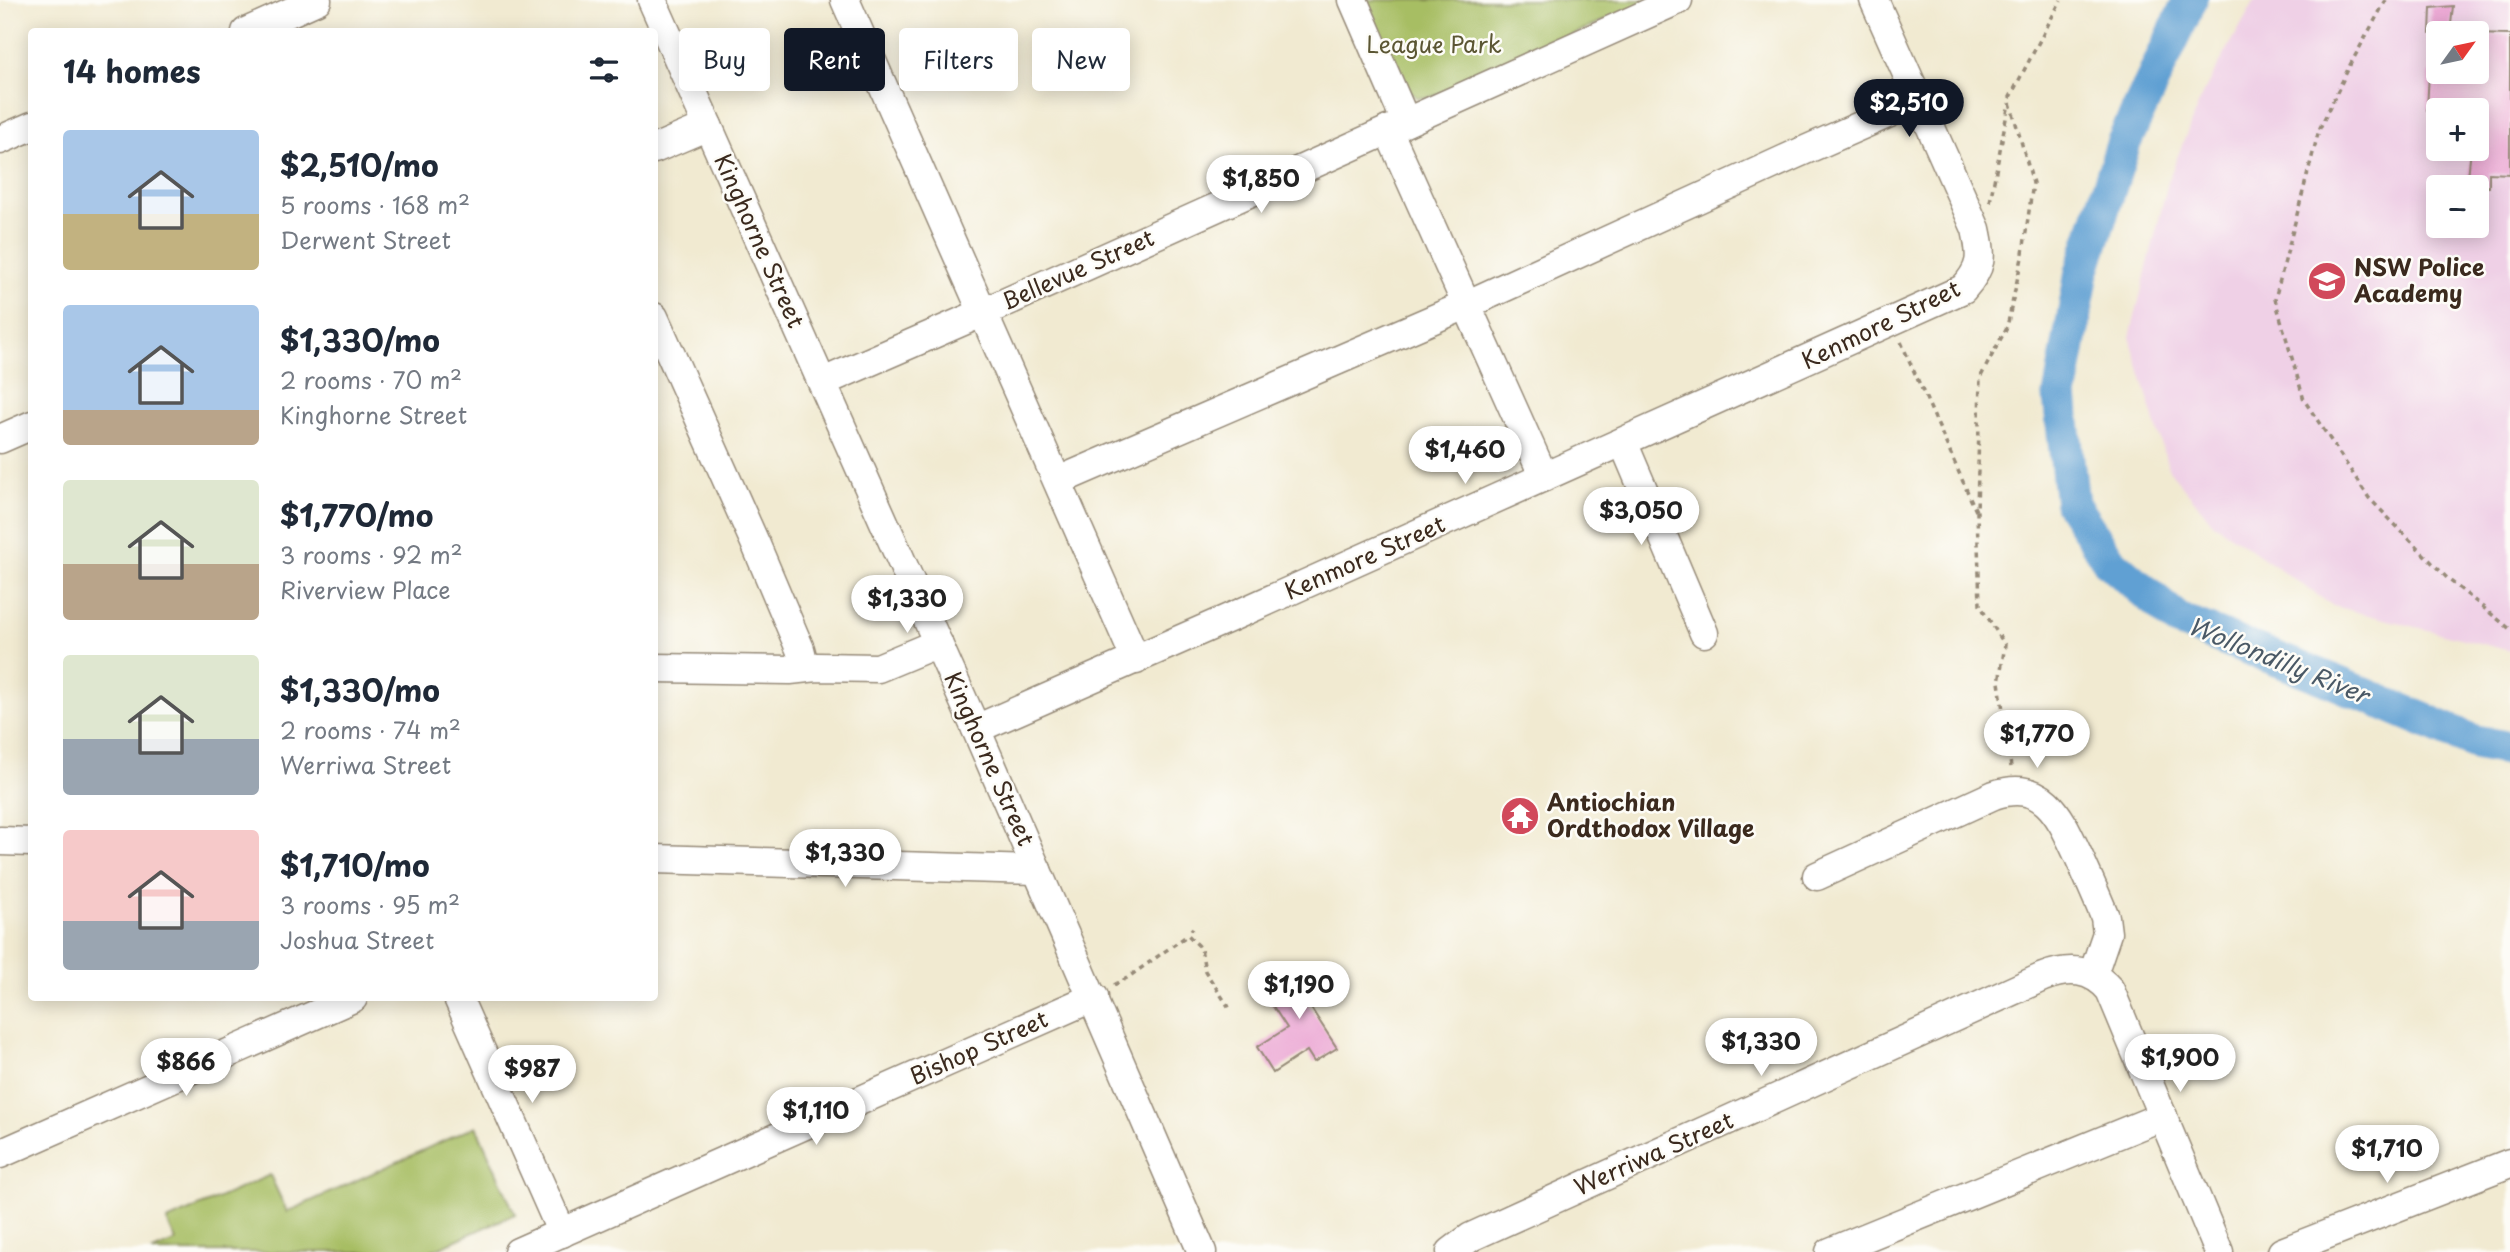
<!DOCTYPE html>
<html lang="en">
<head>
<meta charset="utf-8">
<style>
  body { margin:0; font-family:"Playpen Sans",sans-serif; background:#f6f6f7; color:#1f2937; height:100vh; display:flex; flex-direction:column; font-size:26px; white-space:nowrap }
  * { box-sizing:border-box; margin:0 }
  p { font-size:23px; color:#747a83 }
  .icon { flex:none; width:38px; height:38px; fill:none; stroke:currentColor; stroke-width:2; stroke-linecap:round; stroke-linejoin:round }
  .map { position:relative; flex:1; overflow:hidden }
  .panel { position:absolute; left:28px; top:28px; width:630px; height:973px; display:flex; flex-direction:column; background:#fff; border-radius:7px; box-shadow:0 4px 18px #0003 }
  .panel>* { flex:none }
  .banner { position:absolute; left:679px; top:28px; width:665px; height:63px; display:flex; gap:14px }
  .needle { width:46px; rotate:57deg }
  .buttons { position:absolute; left:2426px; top:21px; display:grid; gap:14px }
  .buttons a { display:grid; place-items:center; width:63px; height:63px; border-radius:7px; background:#fff; box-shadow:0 4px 18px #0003; font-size:35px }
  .price { position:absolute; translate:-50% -60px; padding:0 16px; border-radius:24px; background:#fff; color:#222; font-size:23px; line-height:46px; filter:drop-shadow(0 2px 4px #0008) }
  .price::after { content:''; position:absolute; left:50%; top:42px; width:21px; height:16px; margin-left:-10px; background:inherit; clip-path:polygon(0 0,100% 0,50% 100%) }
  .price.on { background:#111827; color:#fff }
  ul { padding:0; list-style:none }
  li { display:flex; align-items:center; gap:21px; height:175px; padding:0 35px }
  li span { display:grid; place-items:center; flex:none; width:196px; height:140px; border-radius:7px; color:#555 }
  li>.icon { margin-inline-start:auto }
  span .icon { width:84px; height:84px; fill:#fffc; stroke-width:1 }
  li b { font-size:30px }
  h2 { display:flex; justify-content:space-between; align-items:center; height:84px; padding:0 35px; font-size:30px }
  .pill { padding:0 24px; border-radius:7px; background:#fff; box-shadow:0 4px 18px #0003; font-size:24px; line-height:63px }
  .pill.on { background:#111827; color:#fff }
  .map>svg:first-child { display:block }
  .built { fill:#efd0e6; fill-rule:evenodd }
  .green { fill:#a7be63; stroke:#717440; stroke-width:2 }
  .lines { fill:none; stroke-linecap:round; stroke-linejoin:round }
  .river { stroke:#61a0d3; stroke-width:35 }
  .building { fill:#eba4d3 }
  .minor-casing { stroke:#968a78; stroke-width:31 }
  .path { stroke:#968a78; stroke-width:3.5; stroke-dasharray:5 5; stroke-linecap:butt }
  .minor { stroke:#fff; stroke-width:28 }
  .labels { text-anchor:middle; stroke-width:5; stroke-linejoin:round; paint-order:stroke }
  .park-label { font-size:23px; fill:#5b5633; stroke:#fdfcf7 }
  .street-label { font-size:23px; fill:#3b2a1e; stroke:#fdfcf7 }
  .poi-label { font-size:23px; font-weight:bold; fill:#3b2a1e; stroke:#fdfcf7; text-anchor:start }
  .water-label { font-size:24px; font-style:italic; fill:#4a5966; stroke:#fdfcf7 }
</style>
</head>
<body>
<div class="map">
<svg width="2510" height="1252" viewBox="0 0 2510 1252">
  <rect width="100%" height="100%" fill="#fdfcf7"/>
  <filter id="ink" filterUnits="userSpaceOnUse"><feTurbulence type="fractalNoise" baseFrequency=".0143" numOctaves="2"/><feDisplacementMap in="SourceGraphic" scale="14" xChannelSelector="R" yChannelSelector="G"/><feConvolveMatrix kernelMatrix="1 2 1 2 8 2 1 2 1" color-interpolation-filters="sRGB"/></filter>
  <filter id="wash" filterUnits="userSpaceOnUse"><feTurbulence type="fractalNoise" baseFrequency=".00686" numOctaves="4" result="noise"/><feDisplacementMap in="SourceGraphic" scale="28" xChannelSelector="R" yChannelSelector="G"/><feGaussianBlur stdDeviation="1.57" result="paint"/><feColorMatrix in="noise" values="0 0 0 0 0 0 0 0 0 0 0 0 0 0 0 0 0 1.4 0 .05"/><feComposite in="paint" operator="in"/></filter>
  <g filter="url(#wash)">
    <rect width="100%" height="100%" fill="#f1ead1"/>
    <path class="built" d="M2255 0H2510V651L2333 606 2213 523 2169 470 2130 337 2169 178 2202 95ZM2438 33H2476V72H2438ZM2438 110H2476V149H2438ZM2438 187H2476V226H2438Z"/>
    <g class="green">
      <polygon points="1364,0 1651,0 1431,97 1417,98 1400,82"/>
      <polygon points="476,1126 515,1214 429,1252 151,1252 176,1241 167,1221 270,1175 287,1212"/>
    </g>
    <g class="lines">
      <polyline class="river" points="2190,0 2124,142 2082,272 2060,396 2072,504 2110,562 2178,620 2323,677 2475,742 2510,749"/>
    </g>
    <g id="blocks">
      <g class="building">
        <polygon points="2453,6 2450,33 2430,33 2431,8"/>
        <polygon points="2476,34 2510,35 2510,174 2489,173 2489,187 2467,187 2471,149 2476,149 2476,110 2427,110 2429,72 2476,72"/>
        <polygon points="1324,963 1337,983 1307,1002 1337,1048 1314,1062 1307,1051 1273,1073 1257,1047 1287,1028 1267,997"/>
      </g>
    </g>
  </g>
  <g filter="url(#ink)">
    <use href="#blocks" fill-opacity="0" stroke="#968a78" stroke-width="2"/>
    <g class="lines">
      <g class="minor-casing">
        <g id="minor">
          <polyline points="652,0 976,729 1202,1252"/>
          <polyline points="845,0 1136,660"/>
          <polyline points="1353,0 1406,122"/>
          <polyline points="246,32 317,0"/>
          <polyline points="1388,130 1544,477"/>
          <polyline points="0,140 32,126"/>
          <polyline points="654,149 708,126"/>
          <polyline points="654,317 756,545 800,649 805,668"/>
          <polyline points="823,382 984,312 1678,0"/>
          <polyline points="0,439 32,425"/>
          <polyline points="1623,442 1704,633"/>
          <polyline points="1058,481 1466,305 1794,155 1919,100"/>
          <polyline points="654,668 790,670 817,667 878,668 938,643"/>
          <path d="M976 729 1245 611 1963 289C1983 267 1982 257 1976 229L1874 0"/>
          <polyline points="0,841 32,842"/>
          <polyline points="654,859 1037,870"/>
          <path d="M1817 876 1994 795C2046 778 2061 819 2079 857 2088 877 2097 897 2105 917L2107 933 2093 974"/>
          <polyline points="458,998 562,1233"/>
          <polyline points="0,1154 353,998"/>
          <polyline points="518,1252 1094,997"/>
          <path d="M1451 1252 1471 1237 2043 977C2069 967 2091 968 2110 990L2219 1252"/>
          <polyline points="1830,1252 2163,1116"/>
          <polyline points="2282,1252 2510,1163"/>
        </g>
      </g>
      <g class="path">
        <polyline points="2386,0 2350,65 2319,130 2275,299 2304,400 2369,498 2448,579 2510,629"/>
        <polyline points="1990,202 2009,103"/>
        <polyline points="1901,342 1976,511"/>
        <polyline points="2011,767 1999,682 2005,645 1980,605 1977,513 1980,378 2007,327 2023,253 2033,183 2009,99 2061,0"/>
        <polyline points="1191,930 1193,928"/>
        <polyline points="1114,985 1127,978 1188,935 1201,948 1205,971 1228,1006 1230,1005"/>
      </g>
      <use href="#minor" class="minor"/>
    </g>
  </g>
  <defs>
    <g id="university-disc" transform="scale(2.0125)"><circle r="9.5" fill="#d1495b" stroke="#fdfcf7"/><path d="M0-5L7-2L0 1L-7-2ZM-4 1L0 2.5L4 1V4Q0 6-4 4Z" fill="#fff"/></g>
    <g id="temple-disc" transform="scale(2.0125)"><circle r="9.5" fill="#d1495b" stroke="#fdfcf7"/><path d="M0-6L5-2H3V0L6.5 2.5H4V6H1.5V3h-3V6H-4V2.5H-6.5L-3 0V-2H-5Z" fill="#fff"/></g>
  </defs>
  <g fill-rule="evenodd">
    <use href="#university-disc" x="2327" y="281"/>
    <use href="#temple-disc" x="1520" y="816"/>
  </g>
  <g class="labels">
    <g class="park-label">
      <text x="1434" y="53">League Park</text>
    </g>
    <g class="street-label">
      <text transform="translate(759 241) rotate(66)" y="8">Kinghorne Street</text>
      <text transform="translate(1078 270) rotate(-24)" y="8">Bellevue Street</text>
      <text transform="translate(1881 325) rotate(-26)" y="8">Kenmore Street</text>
      <text transform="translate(1365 558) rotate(-24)" y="8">Kenmore Street</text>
      <text transform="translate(989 759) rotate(66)" y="8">Kinghorne Street</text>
      <text transform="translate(979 1048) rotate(-24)" y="8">Bishop Street</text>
      <text transform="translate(1654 1154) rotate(-24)" y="8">Werriwa Street</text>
    </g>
    <g class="poi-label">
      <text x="2354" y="276">NSW Police<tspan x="2354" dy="26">Academy</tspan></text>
      <text x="1547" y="811">Antiochian<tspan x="1547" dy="26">Ordthodox Village</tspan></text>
    </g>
    <g class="water-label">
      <text transform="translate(2278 661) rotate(22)" y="8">Wollondilly River</text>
    </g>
  </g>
</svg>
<div class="buttons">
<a><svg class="needle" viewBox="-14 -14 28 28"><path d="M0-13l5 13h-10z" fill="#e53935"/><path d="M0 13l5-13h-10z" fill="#747a83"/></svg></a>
<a>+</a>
<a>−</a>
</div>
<b class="price on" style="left:1909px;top:139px">$2,510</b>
<b class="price" style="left:1261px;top:215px">$1,850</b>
<b class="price" style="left:1465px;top:486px">$1,460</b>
<b class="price" style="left:1641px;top:547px">$3,050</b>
<b class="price" style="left:907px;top:635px">$1,330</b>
<b class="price" style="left:2037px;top:770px">$1,770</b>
<b class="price" style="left:845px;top:889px">$1,330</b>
<b class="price" style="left:1299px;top:1021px">$1,190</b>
<b class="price" style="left:1761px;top:1078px">$1,330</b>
<b class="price" style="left:2180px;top:1094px">$1,900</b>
<b class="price" style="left:186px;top:1098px">$866</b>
<b class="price" style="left:532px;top:1105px">$987</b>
<b class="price" style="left:816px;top:1147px">$1,110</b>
<b class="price" style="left:2387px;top:1185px">$1,710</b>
<div class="banner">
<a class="pill">Buy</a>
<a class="pill on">Rent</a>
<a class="pill">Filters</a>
<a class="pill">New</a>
</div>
<section class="panel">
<h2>14 homes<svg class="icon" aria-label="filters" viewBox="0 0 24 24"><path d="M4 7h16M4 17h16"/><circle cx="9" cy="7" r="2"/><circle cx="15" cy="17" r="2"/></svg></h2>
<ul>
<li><span style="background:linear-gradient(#a9c7e8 60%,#c2b280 0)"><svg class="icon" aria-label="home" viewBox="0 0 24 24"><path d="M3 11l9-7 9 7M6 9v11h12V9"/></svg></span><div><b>$2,510/mo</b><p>5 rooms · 168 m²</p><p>Derwent Street</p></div></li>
<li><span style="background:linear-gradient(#a9c7e8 75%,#b9a48a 0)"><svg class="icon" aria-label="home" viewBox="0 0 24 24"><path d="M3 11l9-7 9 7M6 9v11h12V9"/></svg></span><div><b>$1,330/mo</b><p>2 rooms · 70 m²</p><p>Kinghorne Street</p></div></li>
<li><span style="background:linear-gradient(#dfe7d0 60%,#b9a48a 0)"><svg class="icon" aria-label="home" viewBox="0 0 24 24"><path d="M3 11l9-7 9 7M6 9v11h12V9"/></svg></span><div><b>$1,770/mo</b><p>3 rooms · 92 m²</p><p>Riverview Place</p></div></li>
<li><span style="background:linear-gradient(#dfe7d0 60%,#9aa5b1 0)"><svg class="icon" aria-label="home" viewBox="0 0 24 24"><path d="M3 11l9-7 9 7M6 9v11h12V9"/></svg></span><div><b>$1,330/mo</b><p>2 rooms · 74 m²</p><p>Werriwa Street</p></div></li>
<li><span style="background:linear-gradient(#f6c9c9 65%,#9aa5b1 0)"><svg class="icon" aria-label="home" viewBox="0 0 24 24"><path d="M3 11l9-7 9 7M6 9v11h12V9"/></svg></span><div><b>$1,710/mo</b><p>3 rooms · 95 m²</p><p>Joshua Street</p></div></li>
</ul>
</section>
</div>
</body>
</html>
